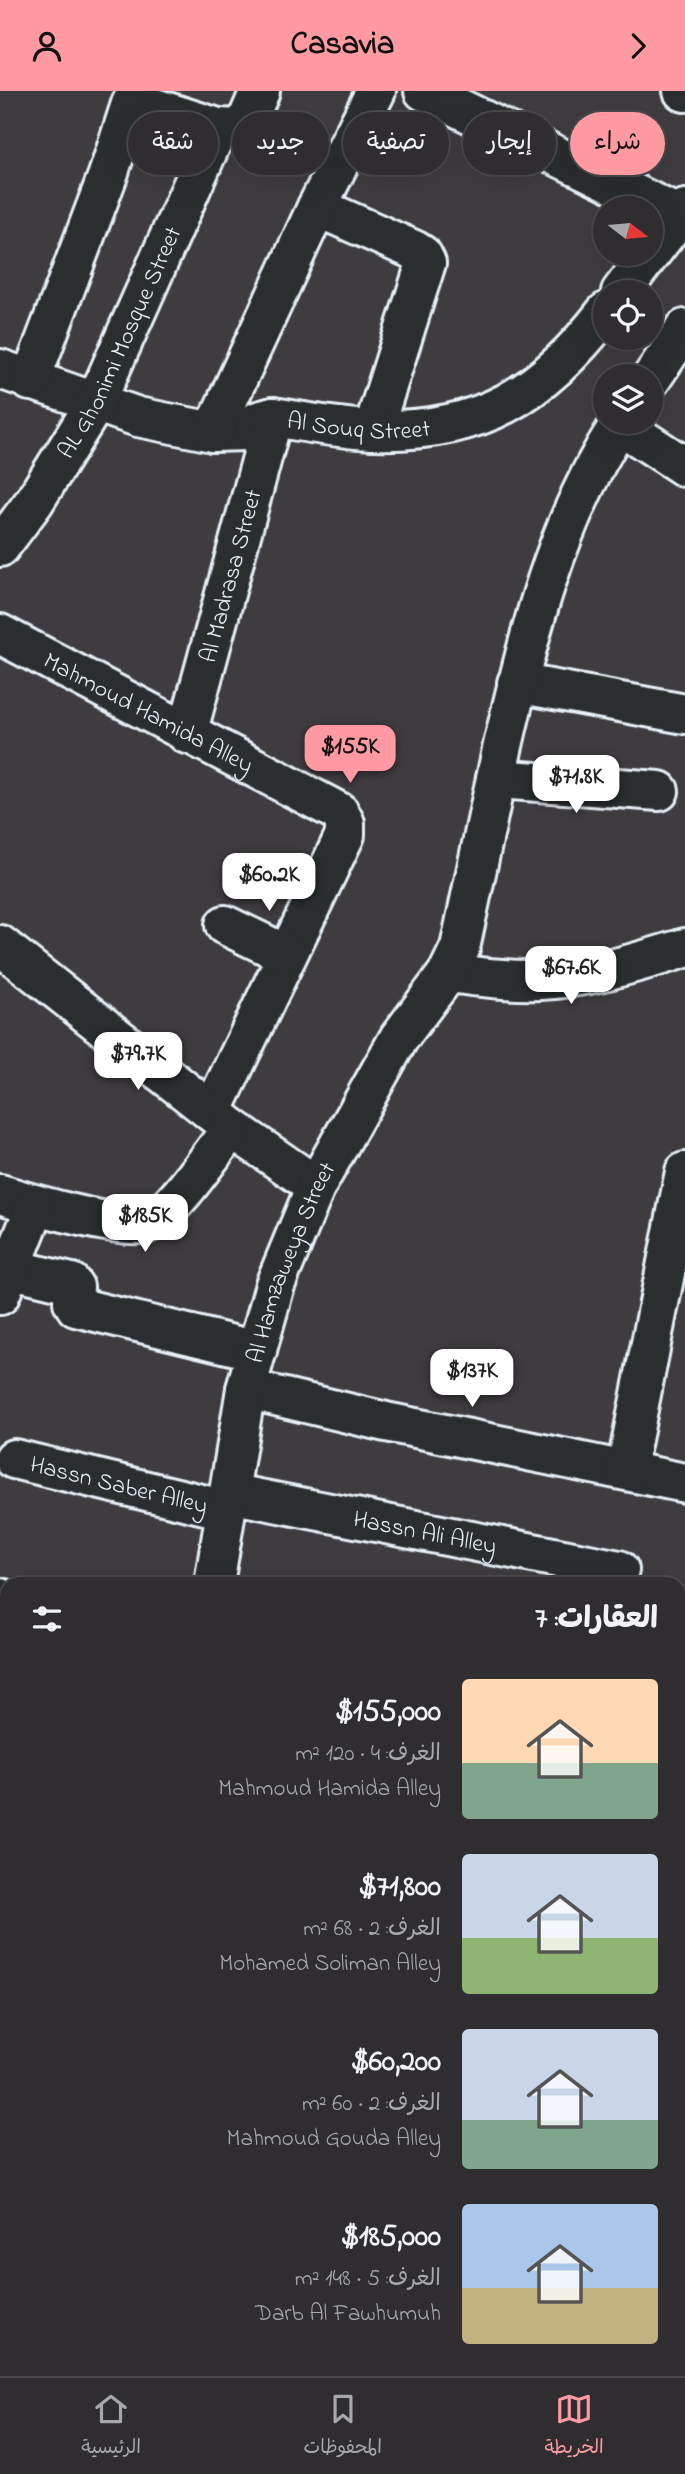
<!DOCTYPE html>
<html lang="ar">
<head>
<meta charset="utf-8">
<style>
  body { margin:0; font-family:"Indie Flower","Playpen Sans Arabic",sans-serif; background:#3b393b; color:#f1f3f6; direction:rtl; height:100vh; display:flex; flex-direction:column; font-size:26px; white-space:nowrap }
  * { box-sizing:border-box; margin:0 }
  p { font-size:23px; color:#a7a8aa }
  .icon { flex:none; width:38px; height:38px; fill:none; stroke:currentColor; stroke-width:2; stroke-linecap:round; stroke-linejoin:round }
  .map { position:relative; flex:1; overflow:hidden; direction:ltr }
  .drawer { position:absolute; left:0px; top:1486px; width:686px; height:800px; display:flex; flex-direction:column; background:#2f2d2f; border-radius:21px 21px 0 0; box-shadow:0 7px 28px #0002,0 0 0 2px #4a494b; direction:rtl }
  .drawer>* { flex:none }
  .top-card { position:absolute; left:21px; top:21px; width:644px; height:63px; direction:rtl; display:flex; gap:14px }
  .needle { width:46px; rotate:106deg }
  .buttons { position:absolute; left:593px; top:105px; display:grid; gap:14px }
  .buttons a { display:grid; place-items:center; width:70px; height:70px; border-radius:50%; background:#2f2d2f; box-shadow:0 7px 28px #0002,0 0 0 2px #4a494b; font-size:35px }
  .price { position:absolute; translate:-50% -60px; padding:0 16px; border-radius:14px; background:#fff; color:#222; font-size:23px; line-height:46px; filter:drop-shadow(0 2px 4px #0008) }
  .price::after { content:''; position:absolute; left:50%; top:42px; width:21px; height:16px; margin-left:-10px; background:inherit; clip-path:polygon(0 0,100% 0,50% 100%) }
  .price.selected { background:#ff9aa2; color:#111 }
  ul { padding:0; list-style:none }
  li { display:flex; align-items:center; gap:21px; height:175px; padding:0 28px }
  li span { display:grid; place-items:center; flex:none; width:196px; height:140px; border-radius:7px; color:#555 }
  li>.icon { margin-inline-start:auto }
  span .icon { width:84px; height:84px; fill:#fffc; stroke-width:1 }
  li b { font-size:30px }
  h2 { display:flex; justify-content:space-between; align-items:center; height:84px; padding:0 28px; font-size:30px }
  .chip { padding:0 24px; border-radius:32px; background:#2f2d2f; box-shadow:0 7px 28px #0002,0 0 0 2px #4a494b; font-size:24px; line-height:63px }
  .chip.selected { background:#ff9aa2; color:#111 }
  header { display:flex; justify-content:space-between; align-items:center; height:91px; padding:0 28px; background:#ff9aa2; color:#111; font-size:32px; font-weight:700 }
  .dock { display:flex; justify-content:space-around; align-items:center; height:98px; border-top:2px solid #4a494b; background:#2f2d2f; font-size:19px; color:#a7a8aa }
  .dock a { display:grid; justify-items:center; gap:4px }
  .dock .selected { color:#ff9aa2 }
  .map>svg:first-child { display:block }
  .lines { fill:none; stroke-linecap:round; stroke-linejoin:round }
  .minor-casing { stroke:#e8f1f8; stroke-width:44 }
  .minor { stroke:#2a2d2e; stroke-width:38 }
  .labels { text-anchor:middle; stroke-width:5; stroke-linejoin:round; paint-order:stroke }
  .street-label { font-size:24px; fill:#e8f1f8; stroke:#2a2d2e }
</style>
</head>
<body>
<header><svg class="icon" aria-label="forward" viewBox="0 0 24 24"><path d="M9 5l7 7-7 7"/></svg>Casavia<svg class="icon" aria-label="person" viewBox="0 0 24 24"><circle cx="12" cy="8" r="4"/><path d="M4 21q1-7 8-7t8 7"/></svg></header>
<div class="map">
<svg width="685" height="2285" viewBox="0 0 685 2285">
  <rect width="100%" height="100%" fill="#3f3c3f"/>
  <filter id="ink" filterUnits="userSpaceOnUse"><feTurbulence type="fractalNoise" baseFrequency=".0143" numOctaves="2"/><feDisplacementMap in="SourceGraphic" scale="14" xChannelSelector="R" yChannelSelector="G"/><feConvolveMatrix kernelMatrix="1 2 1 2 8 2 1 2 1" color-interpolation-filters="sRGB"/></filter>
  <g filter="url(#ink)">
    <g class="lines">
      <g class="minor-casing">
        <g id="minor">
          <polyline points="424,0 680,125"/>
          <polyline points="683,0 685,1"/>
          <polyline points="317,116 414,159 422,164 426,172 373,339"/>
          <polyline points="651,162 685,118"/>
          <polyline points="621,201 650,163"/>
          <path id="s1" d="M0 278 138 326 213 341 245 340 258 330 273 326C306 331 341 338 374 339 481 342 542 304 606 221"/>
          <polyline points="651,288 685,238"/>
          <polyline points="30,290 108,84 131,13 136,11 218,37 241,38 245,35 260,0"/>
          <polyline points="619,333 685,376"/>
          <polyline points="213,341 317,116 376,0"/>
          <path id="s2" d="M0 456 34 411 95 313 218 37"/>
          <path id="s3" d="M0 543 339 721 345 732V744L212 1021"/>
          <polyline points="517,592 685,623"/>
          <path id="s4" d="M187 643 273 326"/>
          <polyline points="496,688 659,700"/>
          <polyline points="225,834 287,864"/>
          <polyline points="0,854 232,1037 316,1095"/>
          <path d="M448 882C479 886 510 890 541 889 590 887 638 871 685 857"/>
          <path d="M0 1103C26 1111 124 1140 147 1132 173 1123 213 1060 232 1037"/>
          <polyline points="0,1175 71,1192 74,1196 73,1211 76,1216 257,1260"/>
          <polyline points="0,1204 36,1114"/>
          <polyline points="246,1298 386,1331 685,1392"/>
          <path id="s5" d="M14 1368 226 1419"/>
          <polyline points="626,1379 685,1081"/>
          <path id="s6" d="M229 1402 619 1479"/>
          <path id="s7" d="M214 1493 246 1298 275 1194 316 1095 399 947 448 882 460 857C474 791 488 725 502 659 528 545 556 430 621 331"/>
          <polyline points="0,1507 7,1509"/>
          <polyline points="0,1664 7,1665"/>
          <polyline points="0,1925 7,1928"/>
          <polyline points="679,1985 685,1987"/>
          <polyline points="679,2211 685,2213"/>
          <polyline points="0,2258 7,2267"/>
          <polyline points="451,2278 471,2285"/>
          <polyline points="245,2285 248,2278"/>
        </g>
      </g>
      <use href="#minor" class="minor"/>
    </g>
  </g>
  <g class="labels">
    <g class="street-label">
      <text dy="8" stroke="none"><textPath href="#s2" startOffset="238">AL Ghonimi Mosque Street</textPath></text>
      <text dy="8" stroke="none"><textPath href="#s1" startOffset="373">Al Souq Street</textPath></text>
      <text dy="8" stroke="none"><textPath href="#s4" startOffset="164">Al Madrasa Street</textPath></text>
      <text dy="8" stroke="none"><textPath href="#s3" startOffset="168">Mahmoud Hamida Alley</textPath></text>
      <text dy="8" stroke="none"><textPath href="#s7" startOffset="332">Al Hamzaweya Street</textPath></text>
      <text dy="8" stroke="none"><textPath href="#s5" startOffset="108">Hassn Saber Alley</textPath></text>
      <text dy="8" stroke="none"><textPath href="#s6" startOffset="200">Hassn Ali Alley</textPath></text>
    </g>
  </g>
</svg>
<div class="buttons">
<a><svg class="needle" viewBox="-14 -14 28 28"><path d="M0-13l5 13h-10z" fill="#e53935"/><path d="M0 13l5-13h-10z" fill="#a7a8aa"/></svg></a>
<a><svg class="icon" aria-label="locate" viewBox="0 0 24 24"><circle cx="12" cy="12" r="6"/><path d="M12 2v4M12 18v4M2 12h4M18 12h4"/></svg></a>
<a><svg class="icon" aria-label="layers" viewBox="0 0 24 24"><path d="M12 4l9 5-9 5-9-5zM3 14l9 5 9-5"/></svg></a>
</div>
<b class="price selected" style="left:350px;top:694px">$155K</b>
<b class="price" style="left:576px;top:724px">$71.8K</b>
<b class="price" style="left:269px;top:822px">$60.2K</b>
<b class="price" style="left:571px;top:915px">$67.6K</b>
<b class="price" style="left:138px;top:1001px">$79.7K</b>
<b class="price" style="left:145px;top:1163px">$185K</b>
<b class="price" style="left:472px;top:1318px">$137K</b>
<div class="top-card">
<a class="chip selected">شراء</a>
<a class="chip">إيجار</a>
<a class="chip">تصفية</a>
<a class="chip">جديد</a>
<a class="chip">شقة</a>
</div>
<section class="drawer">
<h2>العقارات: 7<svg class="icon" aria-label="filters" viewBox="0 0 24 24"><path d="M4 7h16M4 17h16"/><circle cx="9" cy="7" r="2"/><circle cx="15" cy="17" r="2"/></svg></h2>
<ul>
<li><span style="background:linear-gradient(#ffd9b3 60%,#7fa58c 0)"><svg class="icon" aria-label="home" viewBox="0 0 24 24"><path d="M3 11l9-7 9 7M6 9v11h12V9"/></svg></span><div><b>$155,000</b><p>الغرف: 4 · 120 m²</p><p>Mahmoud Hamida Alley</p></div></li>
<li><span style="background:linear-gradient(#c9d6e8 60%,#8fb573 0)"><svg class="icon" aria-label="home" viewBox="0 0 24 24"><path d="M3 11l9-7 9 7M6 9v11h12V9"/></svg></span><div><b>$71,800</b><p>الغرف: 2 · 68 m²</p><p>Mohamed Soliman Alley</p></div></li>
<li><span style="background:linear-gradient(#c9d6e8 65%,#7fa58c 0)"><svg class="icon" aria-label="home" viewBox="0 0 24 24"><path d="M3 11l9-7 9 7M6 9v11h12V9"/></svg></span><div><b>$60,200</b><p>الغرف: 2 · 60 m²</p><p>Mahmoud Gouda Alley</p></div></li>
<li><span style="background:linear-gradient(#a9c7e8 60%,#c2b280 0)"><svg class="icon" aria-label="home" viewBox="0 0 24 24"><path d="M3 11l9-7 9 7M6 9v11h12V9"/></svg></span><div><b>$185,000</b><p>الغرف: 5 · 148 m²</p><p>Darb Al Fawhumuh</p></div></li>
</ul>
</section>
</div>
<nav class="dock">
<a class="selected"><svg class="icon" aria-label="map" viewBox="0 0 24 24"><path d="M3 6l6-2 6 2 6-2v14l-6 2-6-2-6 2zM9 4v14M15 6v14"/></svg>الخريطة</a>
<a><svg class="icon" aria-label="saved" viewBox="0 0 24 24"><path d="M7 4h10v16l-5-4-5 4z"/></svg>المحفوظات</a>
<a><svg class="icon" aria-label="home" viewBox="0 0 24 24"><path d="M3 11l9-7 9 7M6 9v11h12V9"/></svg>الرئيسية</a>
</nav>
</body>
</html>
